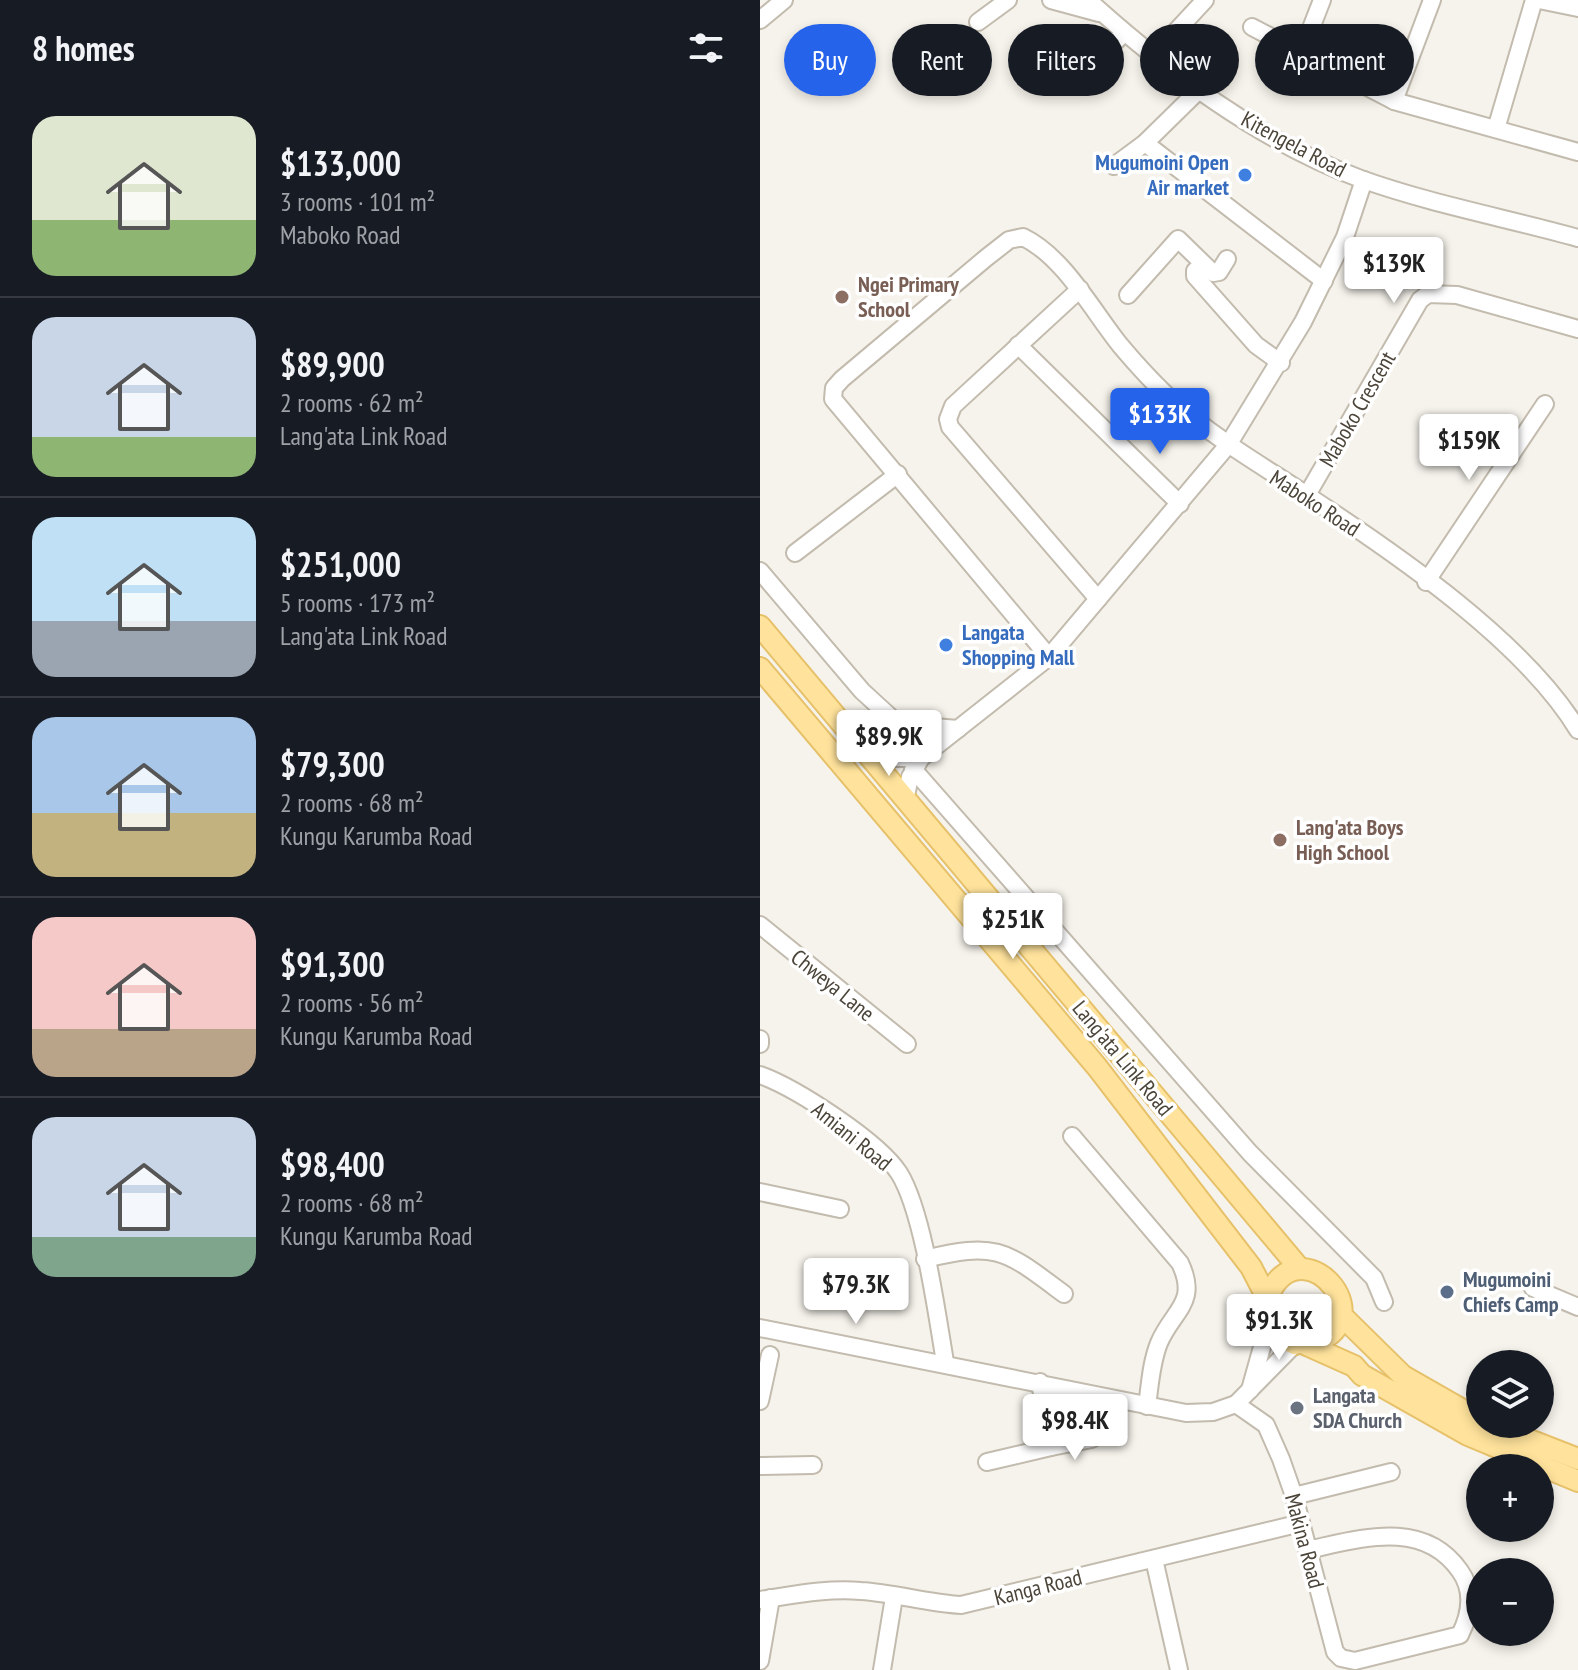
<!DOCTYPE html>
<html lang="en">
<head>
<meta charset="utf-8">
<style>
  body { margin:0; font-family:"PT Sans Narrow",sans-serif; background:#20242c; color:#f1f3f6; height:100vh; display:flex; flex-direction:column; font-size:30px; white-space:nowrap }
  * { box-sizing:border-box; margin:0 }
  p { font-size:26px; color:#9ea1a6 }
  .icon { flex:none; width:44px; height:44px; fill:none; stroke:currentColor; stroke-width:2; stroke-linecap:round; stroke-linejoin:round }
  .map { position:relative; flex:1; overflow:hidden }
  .sheet { display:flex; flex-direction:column; background:#171b24; width:760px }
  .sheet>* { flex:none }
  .banner { position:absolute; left:24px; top:24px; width:674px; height:72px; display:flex; gap:16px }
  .tools { position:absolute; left:706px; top:1350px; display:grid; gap:16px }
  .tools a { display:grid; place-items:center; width:88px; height:88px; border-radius:50%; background:#171b24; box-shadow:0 4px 12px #0003; font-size:40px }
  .price { position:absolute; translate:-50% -68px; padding:0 18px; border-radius:8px; background:#fff; color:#222; font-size:26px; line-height:52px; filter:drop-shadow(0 2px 4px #0008) }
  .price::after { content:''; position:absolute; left:50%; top:48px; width:24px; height:18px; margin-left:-12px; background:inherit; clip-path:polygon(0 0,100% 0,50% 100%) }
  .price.on { background:#2563eb; color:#fff }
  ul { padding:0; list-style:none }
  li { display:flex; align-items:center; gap:24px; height:200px; padding:0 32px }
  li+li { border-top:2px solid #363941 }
  li span { display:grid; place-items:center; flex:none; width:224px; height:160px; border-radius:24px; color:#555 }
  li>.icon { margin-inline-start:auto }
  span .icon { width:96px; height:96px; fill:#fffc; stroke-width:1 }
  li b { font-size:34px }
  h2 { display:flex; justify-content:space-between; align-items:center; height:96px; padding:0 32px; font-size:34px }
  .tag { padding:0 28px; border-radius:36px; background:#171b24; box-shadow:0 4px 12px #0003; font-size:28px; line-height:72px }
  .tag.on { background:#2563eb; color:#fff }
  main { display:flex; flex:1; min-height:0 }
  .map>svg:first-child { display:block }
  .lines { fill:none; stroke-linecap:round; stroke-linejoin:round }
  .minor-casing { stroke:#c2bbae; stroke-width:20 }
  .major-casing { stroke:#e6c16a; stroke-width:24 }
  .minor { stroke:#fff; stroke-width:16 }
  .major { stroke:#ffe39c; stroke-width:20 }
  .shop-dot { fill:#3f7fe0; stroke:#fff; stroke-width:3 }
  .education-dot { fill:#8d6e63; stroke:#fff; stroke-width:3 }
  .service-dot { fill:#5c6f8a; stroke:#fff; stroke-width:3 }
  .worship-dot { fill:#6b7280; stroke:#fff; stroke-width:3 }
  .labels { text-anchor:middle; stroke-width:7; stroke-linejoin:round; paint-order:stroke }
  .street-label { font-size:22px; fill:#4b4439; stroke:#fff }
  .shop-label { font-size:22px; font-weight:bold; fill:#366cbe; stroke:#fff; text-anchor:end }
  .education-label { font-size:22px; font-weight:bold; fill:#785e54; stroke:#fff; text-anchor:start }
  .service-label { font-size:22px; font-weight:bold; fill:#4e5e75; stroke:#fff; text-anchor:start }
  .worship-label { font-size:22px; font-weight:bold; fill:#5b616d; stroke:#fff; text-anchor:start }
</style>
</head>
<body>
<main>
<section class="sheet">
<h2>8 homes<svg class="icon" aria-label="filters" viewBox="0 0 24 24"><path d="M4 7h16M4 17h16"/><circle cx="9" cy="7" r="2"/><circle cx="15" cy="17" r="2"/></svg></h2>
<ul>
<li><span style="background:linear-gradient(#dfe7d0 65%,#8fb573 0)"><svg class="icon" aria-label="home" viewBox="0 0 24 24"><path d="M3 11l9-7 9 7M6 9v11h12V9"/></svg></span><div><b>$133,000</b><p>3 rooms · 101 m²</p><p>Maboko Road</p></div></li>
<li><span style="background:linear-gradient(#c9d6e8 75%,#8fb573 0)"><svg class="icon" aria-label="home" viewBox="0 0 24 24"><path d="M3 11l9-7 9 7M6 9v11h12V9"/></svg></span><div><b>$89,900</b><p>2 rooms · 62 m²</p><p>Lang'ata Link Road</p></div></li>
<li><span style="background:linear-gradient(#bfe0f5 65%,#9aa5b1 0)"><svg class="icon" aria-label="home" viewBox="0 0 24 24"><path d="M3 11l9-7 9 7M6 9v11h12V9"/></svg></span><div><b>$251,000</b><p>5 rooms · 173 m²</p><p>Lang'ata Link Road</p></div></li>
<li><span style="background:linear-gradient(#a9c7e8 60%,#c2b280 0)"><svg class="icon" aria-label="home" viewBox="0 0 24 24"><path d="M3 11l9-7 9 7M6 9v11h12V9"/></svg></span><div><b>$79,300</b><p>2 rooms · 68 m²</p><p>Kungu Karumba Road</p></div></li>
<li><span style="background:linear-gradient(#f6c9c9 70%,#b9a48a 0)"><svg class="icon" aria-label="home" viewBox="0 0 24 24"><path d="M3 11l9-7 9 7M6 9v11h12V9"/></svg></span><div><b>$91,300</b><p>2 rooms · 56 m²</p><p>Kungu Karumba Road</p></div></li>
<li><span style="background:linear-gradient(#c9d6e8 75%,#7fa58c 0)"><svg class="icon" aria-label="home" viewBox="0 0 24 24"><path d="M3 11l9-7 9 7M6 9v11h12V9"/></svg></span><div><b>$98,400</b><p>2 rooms · 68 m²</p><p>Kungu Karumba Road</p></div></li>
</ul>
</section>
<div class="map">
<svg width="818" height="1670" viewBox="0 0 818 1670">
  <rect width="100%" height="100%" fill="#f6f3ec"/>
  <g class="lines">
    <g class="minor-casing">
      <g id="minor">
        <polyline points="291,0 339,13"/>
        <path d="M328 0C408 72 499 141 601 179 671 204 746 218 818 238"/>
        <polyline points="779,0 818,8"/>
        <polyline points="0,20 24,0"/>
        <polyline points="218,22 248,0"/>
        <polyline points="492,27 634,101 818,152"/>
        <polyline points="541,54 562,0"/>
        <polyline points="393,56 445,0"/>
        <polyline points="313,83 364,33"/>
        <polyline points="634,101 672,0"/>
        <polyline points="736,129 774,0"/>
        <polyline points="385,143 564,281"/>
        <polyline points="354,166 385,143 439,90"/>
        <polyline points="443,264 435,271 435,276 496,345 521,363"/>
        <polyline points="320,289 193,406 188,419 190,427 338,599"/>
        <polyline points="368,295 418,239 453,273 459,272 467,259"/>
        <polyline points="258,345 420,504"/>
        <polyline points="547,495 660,300 668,294 697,295 818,329"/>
        <polyline points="35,553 138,474"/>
        <polyline points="0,571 102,691 138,724 198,729"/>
        <polyline points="666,582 785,404"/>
        <path d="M289 657 73 399 74 388 82 379 226 258 249 240 263 237C304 257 332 310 360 345 376 364 395 385 414 402 455 439 503 466 548 496 635 553 764 641 818 730"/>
        <polyline points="104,750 129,758 161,758"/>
        <polyline points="153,769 490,1153 614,1278 624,1302"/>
        <polyline points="145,800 150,777 161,758 289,657 468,445 543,322 585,237 604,180"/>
        <polyline points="0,925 147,1044"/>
        <polyline points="0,1039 0,1044"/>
        <path d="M0 1075C36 1088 118 1141 139 1173 163 1211 177 1315 185 1362"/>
        <path d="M312 1136 420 1263C439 1303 413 1310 399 1343 391 1363 390 1385 387 1406"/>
        <polyline points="0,1192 80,1209"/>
        <path d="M165 1259C238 1241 246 1251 304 1294"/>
        <polyline points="773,1288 818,1307"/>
        <polyline points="0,1328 426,1413 453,1412 476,1404 535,1344 543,1345"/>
        <polyline points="490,1390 509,1322"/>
        <polyline points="0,1401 10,1355"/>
        <path d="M476 1404 506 1425 521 1459 534 1496 575 1652 581 1658 595 1661 700 1635C710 1615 715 1592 700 1571 663 1518 600 1539 547 1550"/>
        <polyline points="291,1447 332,1439"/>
        <polyline points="227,1462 291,1447 280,1382"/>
        <polyline points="0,1466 53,1465"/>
        <polyline points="534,1496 631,1472"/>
        <polyline points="394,1559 419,1670"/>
        <path d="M0 1600C34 1595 66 1588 101 1591 134 1593 167 1603 201 1605L541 1523"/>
        <polyline points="0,1661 11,1598"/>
        <polyline points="122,1670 134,1597"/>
      </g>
    </g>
    <g class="major-casing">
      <g id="major">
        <polyline points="0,626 540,1269"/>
        <polyline points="0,668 337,1067 491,1267 507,1298"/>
        <polyline points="581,1315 643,1376 720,1420"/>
        <path d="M535 1344C514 1335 498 1313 511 1290 546 1227 628 1324 547 1345"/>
        <polyline points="547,1345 594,1366 602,1375 708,1435 818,1481"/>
        <polyline points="728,1424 818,1459"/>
      </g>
    </g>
    <use href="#minor" class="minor"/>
    <use href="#major" class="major"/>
  </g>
  <g class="shop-dot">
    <circle cx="485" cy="175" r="8"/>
    <circle cx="186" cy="645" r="8"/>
  </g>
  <g class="education-dot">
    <circle cx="82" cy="297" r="8"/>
    <circle cx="520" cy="840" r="8"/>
  </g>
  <circle class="service-dot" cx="687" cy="1292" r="8"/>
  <circle class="worship-dot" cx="537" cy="1408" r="8"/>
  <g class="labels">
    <g class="street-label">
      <text transform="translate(534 144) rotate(28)" y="8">Kitengela Road</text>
      <text transform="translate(597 409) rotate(-60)" y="8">Maboko Crescent</text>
      <text transform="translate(555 503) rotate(33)" y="8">Maboko Road</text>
      <text transform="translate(73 985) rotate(39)" y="8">Chweya Lane</text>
      <text transform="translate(363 1058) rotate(50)" y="8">Lang'ata Link Road</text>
      <text transform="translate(92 1136) rotate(39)" y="8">Amiani Road</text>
      <text transform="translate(545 1541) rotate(75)" y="8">Makina Road</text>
      <text transform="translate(278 1587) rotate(-14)" y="8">Kanga Road</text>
    </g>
    <g class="shop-label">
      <text x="469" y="170">Mugumoini Open<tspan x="469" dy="25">Air market</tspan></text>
      <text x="202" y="640" text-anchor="start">Langata<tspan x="202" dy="25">Shopping Mall</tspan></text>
    </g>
    <g class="education-label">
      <text x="98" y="292">Ngei Primary<tspan x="98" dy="25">School</tspan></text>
      <text x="536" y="835">Lang'ata Boys<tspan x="536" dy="25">High School</tspan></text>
    </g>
    <g class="service-label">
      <text x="703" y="1287">Mugumoini<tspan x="703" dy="25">Chiefs Camp</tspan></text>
    </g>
    <g class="worship-label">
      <text x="553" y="1403">Langata<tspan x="553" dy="25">SDA Church</tspan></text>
    </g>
  </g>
</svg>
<div class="tools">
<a><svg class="icon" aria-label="layers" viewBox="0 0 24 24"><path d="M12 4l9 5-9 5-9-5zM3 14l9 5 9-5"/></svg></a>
<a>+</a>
<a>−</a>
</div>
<b class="price" style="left:634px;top:305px">$139K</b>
<b class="price on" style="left:400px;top:456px">$133K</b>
<b class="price" style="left:709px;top:482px">$159K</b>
<b class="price" style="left:129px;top:778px">$89.9K</b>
<b class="price" style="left:253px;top:961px">$251K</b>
<b class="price" style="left:96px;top:1326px">$79.3K</b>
<b class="price" style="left:519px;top:1362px">$91.3K</b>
<b class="price" style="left:315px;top:1462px">$98.4K</b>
<div class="banner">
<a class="tag on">Buy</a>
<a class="tag">Rent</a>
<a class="tag">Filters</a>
<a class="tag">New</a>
<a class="tag">Apartment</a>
</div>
</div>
</main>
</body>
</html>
